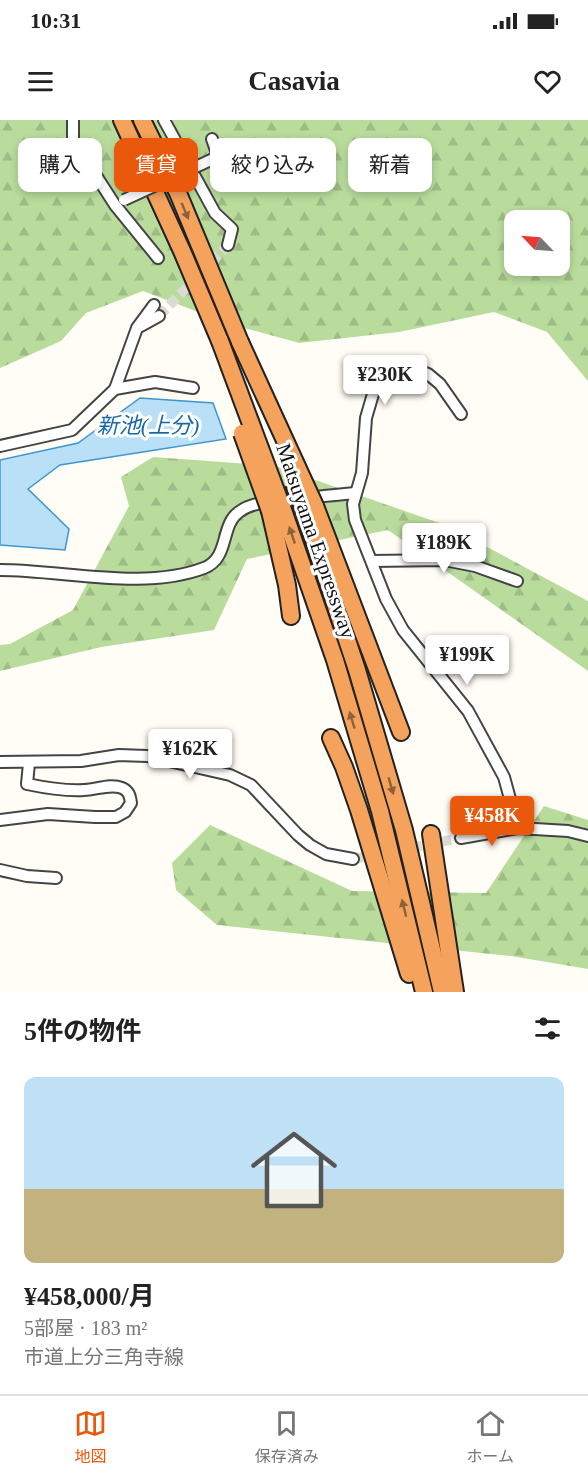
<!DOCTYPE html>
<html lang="ja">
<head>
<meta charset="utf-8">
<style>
  body { margin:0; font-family:"Times New Roman","Noto Sans JP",serif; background:#f6f6f6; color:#222; height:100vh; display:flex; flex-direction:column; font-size:22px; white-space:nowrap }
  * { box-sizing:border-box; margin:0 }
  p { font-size:20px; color:#767676 }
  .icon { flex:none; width:33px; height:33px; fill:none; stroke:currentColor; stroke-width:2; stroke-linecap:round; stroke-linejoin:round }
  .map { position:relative; height:872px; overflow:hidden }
  .sheet { display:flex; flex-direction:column; background:#fff; flex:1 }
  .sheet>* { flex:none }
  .top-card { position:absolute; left:18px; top:18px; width:552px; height:54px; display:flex; gap:12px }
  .needle { width:39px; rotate:295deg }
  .buttons { position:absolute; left:504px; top:90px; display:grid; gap:12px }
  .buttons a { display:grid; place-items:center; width:66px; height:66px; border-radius:12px; background:#fff; box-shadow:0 3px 9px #0003; font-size:30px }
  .price { position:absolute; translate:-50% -51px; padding:0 14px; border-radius:6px; background:#fff; color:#222; font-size:20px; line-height:39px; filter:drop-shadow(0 2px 3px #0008) }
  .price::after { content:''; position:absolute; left:50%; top:36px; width:18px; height:14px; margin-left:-9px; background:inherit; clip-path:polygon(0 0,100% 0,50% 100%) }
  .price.on { background:#ea580c; color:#fff }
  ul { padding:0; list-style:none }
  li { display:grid; align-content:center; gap:12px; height:318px; padding:0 24px }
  li span { display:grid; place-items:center; height:186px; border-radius:12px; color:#555 }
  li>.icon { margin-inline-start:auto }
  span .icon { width:108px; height:108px; fill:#fffc; stroke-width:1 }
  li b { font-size:26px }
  h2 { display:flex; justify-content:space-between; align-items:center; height:72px; padding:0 24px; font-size:26px }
  .tag { padding:0 21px; border-radius:12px; background:#fff; box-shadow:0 3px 9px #0003; font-size:21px; line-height:54px }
  .tag.on { background:#ea580c; color:#fff }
  .status { display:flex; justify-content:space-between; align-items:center; height:42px; padding:0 30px; background:#fff; direction:ltr }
  .status svg { height:16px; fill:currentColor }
  header { display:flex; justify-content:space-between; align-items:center; height:78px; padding:0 24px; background:#fff; font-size:27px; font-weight:800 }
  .dock { display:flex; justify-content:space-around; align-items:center; height:84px; border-top:2px solid #e0e0e0; background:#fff; font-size:16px; color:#767676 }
  .dock a { display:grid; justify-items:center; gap:3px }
  .dock .on { color:#ea580c }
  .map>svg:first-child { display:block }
  .forest { fill:url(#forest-firs); fill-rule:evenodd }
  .water { fill:#b9e0f7; stroke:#3f96cf; stroke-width:1.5 }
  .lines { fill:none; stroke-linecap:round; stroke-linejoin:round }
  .minor-tunnel { stroke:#dbdad3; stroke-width:10; stroke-dasharray:10 5; stroke-linecap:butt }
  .minor-casing { stroke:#444; stroke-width:14 }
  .highway-casing { stroke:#222; stroke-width:20 }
  .minor { stroke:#fff; stroke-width:10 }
  .highway { stroke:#f5a25d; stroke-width:16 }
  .minor-bridge-casing { stroke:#444; stroke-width:14; stroke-linecap:butt }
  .highway-bridge-casing { stroke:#222; stroke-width:20; stroke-linecap:butt }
  .minor-bridge { stroke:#fff; stroke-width:10 }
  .highway-bridge { stroke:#f5a25d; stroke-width:16 }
  .oneway { fill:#8e613b }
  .labels { text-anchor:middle; stroke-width:6; stroke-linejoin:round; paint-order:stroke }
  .street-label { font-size:21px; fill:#111; stroke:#fff }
  .water-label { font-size:22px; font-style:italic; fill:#1768a6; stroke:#fff }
</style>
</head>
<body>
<div class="status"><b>10:31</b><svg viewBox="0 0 49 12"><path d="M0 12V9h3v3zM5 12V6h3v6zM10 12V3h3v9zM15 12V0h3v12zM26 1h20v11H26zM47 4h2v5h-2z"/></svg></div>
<header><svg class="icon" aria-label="menu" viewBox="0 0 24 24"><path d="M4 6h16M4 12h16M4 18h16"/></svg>Casavia<svg class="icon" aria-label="heart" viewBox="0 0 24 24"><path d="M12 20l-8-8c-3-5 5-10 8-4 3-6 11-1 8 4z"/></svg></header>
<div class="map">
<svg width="588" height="872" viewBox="0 0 588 872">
  <defs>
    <pattern id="forest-firs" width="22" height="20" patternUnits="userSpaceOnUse" patternTransform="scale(1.5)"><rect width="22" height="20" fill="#b9dc9c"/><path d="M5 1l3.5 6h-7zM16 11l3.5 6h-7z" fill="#9ebc85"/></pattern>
  </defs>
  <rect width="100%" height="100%" fill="#fffdf5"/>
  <g class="forest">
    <path d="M0 0H588V261L547 212 494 192 399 212 299 223 230 204 143 171 86 193 61 221 0 248ZM514 100H560V146H514Z"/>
    <polygon points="153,337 275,346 448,406 588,481 588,551 388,410 247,439 214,510 101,527 0,551 0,525 10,524 73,490 129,386 121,357"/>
    <polygon points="544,686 588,700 588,849 511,836 217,805 176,770 172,743 210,705 352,771 486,773"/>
  </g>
  <polygon class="water" points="140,278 213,283 226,319 60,345 28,369 69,409 65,430 0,425 0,340 78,323"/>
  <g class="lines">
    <g class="minor-tunnel">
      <polyline points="159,196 228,125"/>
      <polyline points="353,739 461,718"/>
    </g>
    <g class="minor-casing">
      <g id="minor">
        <polyline points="73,0 73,20 115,85 158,138"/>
        <polyline points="164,0 215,93 232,109 228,125"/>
        <polyline points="212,19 218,36 213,39"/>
        <polyline points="141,206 159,196"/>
        <polyline points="115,269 137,208 154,185"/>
        <polyline points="461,294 440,264 428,254 416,249 403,250 387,256 373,274 366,298 362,353 353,384 355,400 386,479 403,510 468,591 504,657 518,708"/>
        <polyline points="0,326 72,310 115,269 155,262 193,268"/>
        <polyline points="372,441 444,440 475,446 517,461"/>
        <path d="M0 450C64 450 143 471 204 448 230 438 220 405 239 392 253 381 274 382 292 380 313 377 334 375 355 373"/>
        <polyline points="0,642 81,641 119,635 147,636 230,655 251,665 298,715 310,725 326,734 353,739"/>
        <path d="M0 700 48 694 95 697H116L125 692 131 683C130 676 129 671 122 668 110 663 96 670 84 670 65 671 46 668 27 664L29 643"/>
        <polyline points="461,718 518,708 568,711 588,716"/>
        <polyline points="0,750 27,756 56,758"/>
      </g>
    </g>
    <g class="highway-casing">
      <g id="highway">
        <polyline points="122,0 182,131 220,221"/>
        <polyline points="142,0 178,73 240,222"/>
        <polyline points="315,386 401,612"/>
        <polyline points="282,387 335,540 380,691 424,872"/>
        <polyline points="304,390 357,550 404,710 442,872"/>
        <polyline points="270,391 287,465 291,496"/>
        <polyline points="331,618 344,647 359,690 409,854"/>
        <polyline points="431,714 455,872"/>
      </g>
    </g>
    <use href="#minor" class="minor"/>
    <use href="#highway" class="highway"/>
    <g class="minor-bridge-casing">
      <polyline id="minor-bridge" points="124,80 213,39"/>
    </g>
    <g class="highway-bridge-casing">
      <g id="highway-bridge">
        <polyline points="220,221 282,387"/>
        <polyline points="240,222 315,386"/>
        <polyline points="242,313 270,391"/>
        <polyline points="294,363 304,390"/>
      </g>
    </g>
    <use href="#minor-bridge" class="minor-bridge"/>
    <use href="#highway-bridge" class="highway-bridge"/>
  </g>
  <defs><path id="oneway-solid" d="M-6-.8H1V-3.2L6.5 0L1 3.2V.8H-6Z" transform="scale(1.5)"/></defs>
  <g class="oneway">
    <use href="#oneway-solid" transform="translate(185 91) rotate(67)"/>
    <use href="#oneway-solid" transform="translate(292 415) rotate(-109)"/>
    <use href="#oneway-solid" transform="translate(352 600) rotate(-107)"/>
    <use href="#oneway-solid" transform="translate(391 666) rotate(74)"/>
    <use href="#oneway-solid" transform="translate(404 788) rotate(-104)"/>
  </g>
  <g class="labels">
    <g class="street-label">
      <text transform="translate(316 421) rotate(71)" y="7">Matsuyama Expressway</text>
    </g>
    <g class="water-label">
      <text x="148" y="313">新池(上分)</text>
    </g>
  </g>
</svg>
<div class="buttons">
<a><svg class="needle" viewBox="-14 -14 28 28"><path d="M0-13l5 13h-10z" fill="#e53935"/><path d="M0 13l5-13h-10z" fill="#767676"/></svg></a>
</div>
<b class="price" style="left:385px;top:286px">¥230K</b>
<b class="price" style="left:444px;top:454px">¥189K</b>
<b class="price" style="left:467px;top:566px">¥199K</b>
<b class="price" style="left:190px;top:660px">¥162K</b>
<b class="price on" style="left:492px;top:727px">¥458K</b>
<div class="top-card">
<a class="tag">購入</a>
<a class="tag on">賃貸</a>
<a class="tag">絞り込み</a>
<a class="tag">新着</a>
</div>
</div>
<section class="sheet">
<h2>5件の物件<svg class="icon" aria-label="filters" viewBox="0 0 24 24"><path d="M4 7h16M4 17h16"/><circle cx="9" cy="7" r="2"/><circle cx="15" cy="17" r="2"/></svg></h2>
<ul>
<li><span style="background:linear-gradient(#bfe0f5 60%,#c2b280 0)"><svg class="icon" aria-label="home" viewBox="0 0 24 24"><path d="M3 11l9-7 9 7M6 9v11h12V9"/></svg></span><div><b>¥458,000/月</b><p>5部屋 · 183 m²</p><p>市道上分三角寺線</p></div></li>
</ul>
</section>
<nav class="dock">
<a class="on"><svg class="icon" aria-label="map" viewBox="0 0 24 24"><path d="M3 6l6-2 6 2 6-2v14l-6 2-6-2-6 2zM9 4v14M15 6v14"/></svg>地図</a>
<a><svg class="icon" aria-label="saved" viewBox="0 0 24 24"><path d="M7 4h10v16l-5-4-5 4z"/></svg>保存済み</a>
<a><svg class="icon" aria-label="home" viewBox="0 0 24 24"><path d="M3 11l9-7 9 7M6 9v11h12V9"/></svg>ホーム</a>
</nav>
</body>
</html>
